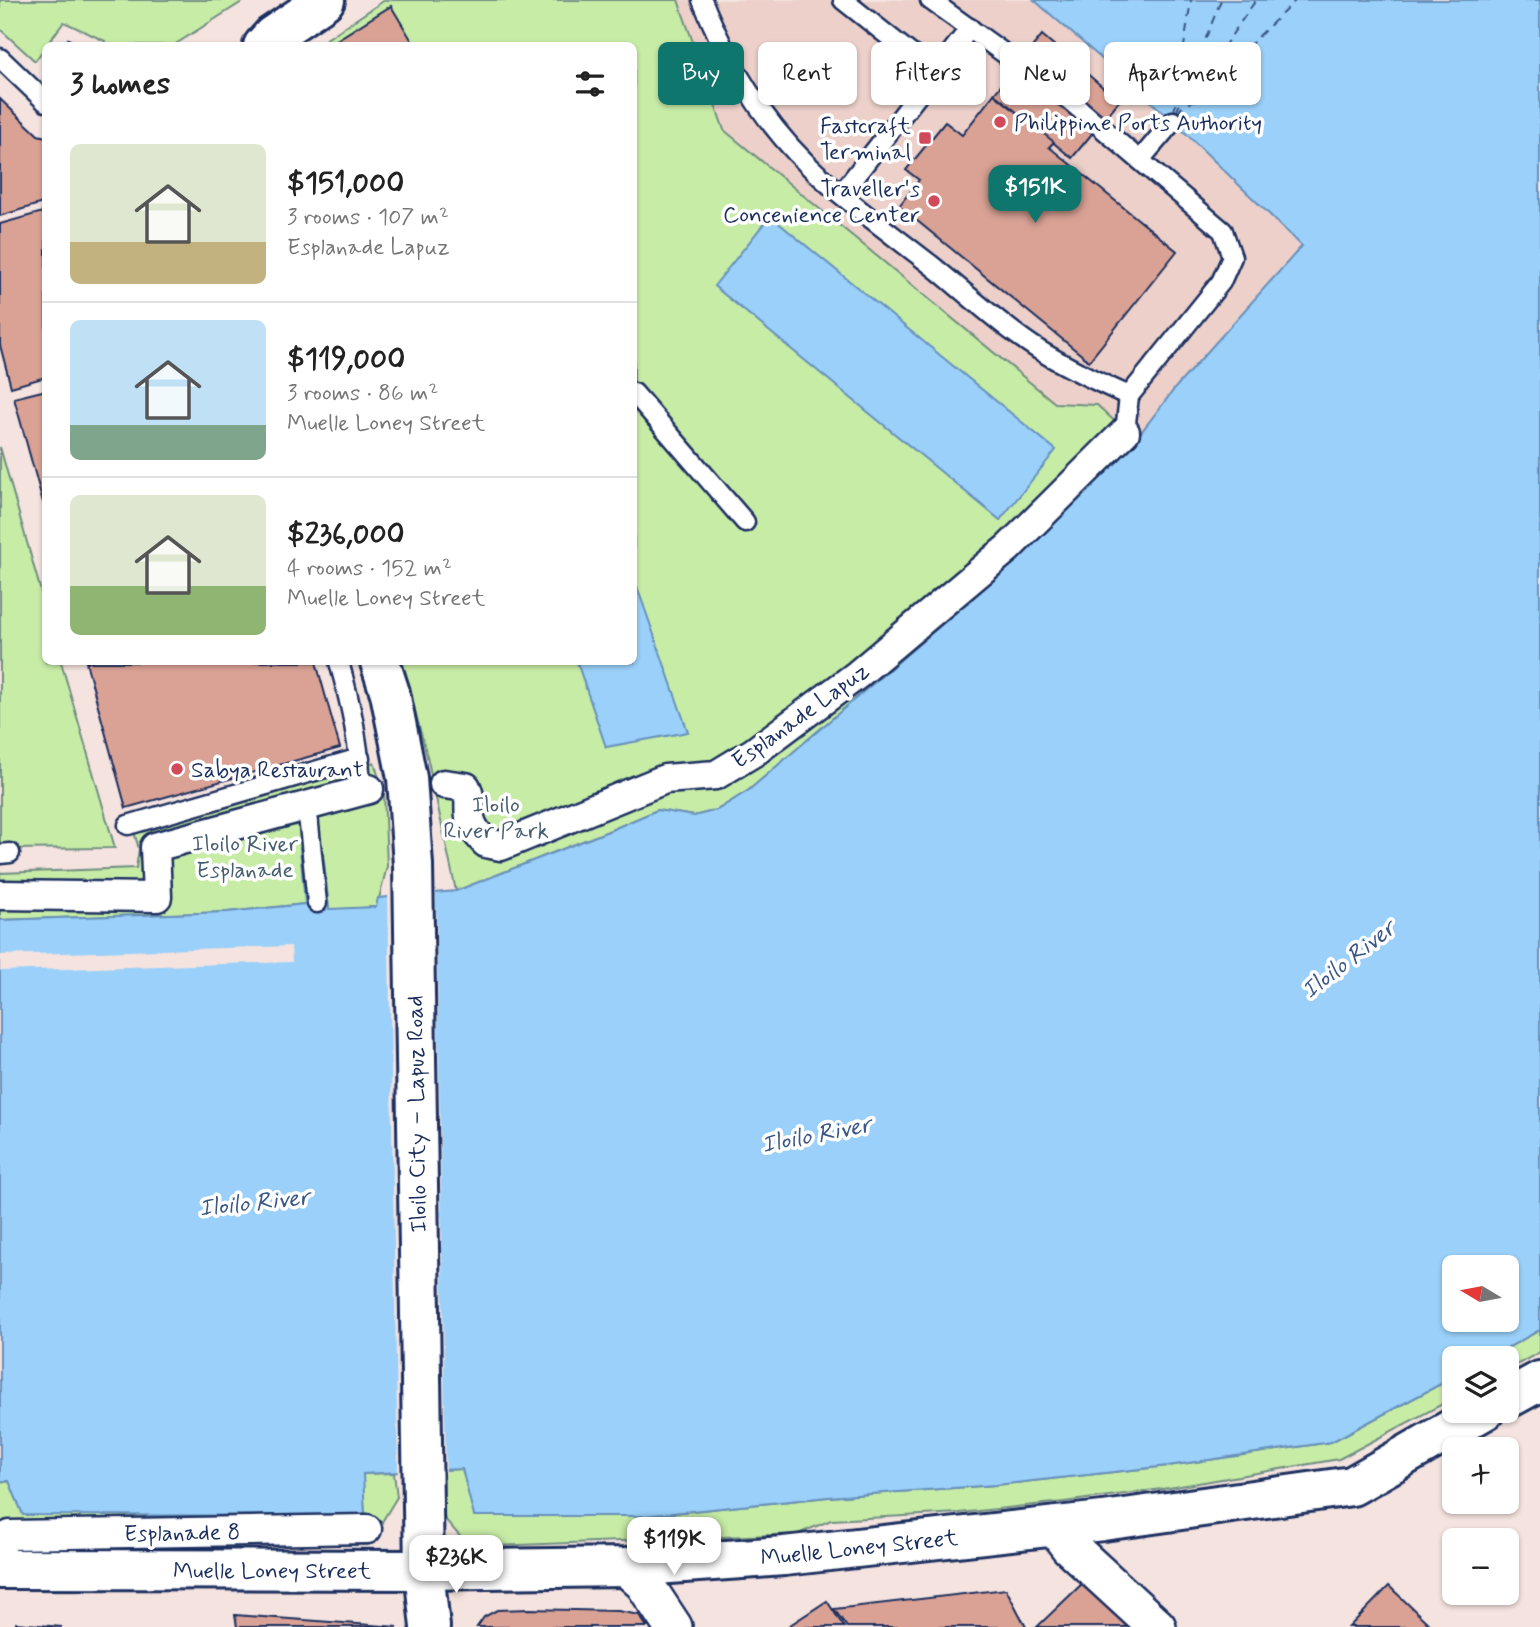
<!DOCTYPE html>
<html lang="en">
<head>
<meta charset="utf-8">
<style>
  body { margin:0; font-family:Mynerve,sans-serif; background:#f6f6f6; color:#222; height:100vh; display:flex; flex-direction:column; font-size:26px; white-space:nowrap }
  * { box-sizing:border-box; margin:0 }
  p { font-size:23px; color:#767676 }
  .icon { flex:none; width:38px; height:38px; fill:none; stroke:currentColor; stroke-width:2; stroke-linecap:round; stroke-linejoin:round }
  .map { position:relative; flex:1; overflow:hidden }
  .drawer { position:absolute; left:42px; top:42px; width:595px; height:623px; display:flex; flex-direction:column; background:#fff; border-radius:10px; box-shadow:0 2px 5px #0004 }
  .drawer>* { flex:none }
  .banner { position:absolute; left:658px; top:42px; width:665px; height:63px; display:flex; gap:14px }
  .needle { width:46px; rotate:280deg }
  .tools { position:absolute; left:1442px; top:1255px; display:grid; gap:14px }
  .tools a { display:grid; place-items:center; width:77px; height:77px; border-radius:10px; background:#fff; box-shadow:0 2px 5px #0004; font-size:35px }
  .price { position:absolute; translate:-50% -60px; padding:0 16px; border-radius:14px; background:#fff; color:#222; font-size:23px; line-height:46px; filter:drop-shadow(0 2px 4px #0008) }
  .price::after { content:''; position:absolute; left:50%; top:42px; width:21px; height:16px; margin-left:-10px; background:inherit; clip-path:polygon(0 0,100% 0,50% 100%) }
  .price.on { background:#0f766e; color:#fff }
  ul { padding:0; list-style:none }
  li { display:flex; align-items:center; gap:21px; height:175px; padding:0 28px }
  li+li { border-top:2px solid #e0e0e0 }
  li span { display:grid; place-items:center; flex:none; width:196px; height:140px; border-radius:10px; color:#555 }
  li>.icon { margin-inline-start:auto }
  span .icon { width:84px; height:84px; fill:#fffc; stroke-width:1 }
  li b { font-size:30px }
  h2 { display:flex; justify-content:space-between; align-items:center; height:84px; padding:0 28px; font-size:30px }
  .chip { padding:0 24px; border-radius:10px; background:#fff; box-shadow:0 2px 5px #0004; font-size:24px; line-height:63px }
  .chip.on { background:#0f766e; color:#fff }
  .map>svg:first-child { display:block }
  .built { fill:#ecd0c9 }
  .green { fill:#c7eca6; stroke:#718e82; stroke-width:2 }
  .water { fill:#9ad0f9; stroke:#6790bb; stroke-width:2; fill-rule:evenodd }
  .pier { fill:#f4e3df }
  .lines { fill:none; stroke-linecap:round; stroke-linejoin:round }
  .ferry { stroke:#3b5785; stroke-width:2; stroke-dasharray:9 7; stroke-linecap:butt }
  .building { fill:#daa295; stroke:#1b2f5e; stroke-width:2 }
  .service-casing { stroke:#1b2f5e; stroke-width:23 }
  .pedestrian-casing { stroke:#1b2f5e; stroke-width:33 }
  .minor-casing { stroke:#1b2f5e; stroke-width:42 }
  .tertiary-casing { stroke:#1b2f5e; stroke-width:44 }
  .secondary-casing { stroke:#1b2f5e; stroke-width:44 }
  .service { stroke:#fff; stroke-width:18 }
  .pedestrian { stroke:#fff; stroke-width:28 }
  .minor { stroke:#fff; stroke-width:37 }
  .tertiary { stroke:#fff; stroke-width:38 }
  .secondary { stroke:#fff; stroke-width:38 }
  .poi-dot { fill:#d1495b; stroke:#fff; stroke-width:2.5 }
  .labels { text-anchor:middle; stroke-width:7; stroke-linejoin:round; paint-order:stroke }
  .poi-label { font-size:23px; fill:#1b2f5e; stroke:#fff; text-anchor:start }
  .street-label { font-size:23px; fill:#1b2f5e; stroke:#fff }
  .park-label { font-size:23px; fill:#465e70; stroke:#fff }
  .water-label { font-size:24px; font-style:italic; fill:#3b5785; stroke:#fff }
</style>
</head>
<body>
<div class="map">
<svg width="1540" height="1627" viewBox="0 0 1540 1627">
  <rect width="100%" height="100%" fill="#f4e3df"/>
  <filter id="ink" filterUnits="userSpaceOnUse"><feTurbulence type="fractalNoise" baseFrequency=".0143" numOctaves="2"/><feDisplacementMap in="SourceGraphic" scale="14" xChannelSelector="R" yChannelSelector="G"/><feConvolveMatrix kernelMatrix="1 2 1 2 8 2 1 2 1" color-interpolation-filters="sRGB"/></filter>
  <g filter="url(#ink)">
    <polygon class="built" points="678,0 1034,0 1173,121 1303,246 1176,387 1135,440 1097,405 1055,403 724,130"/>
    <g class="green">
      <polygon points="0,0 245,0 174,45 103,45 105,41 64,22 35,61 0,29"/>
      <polygon points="385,0 678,0 724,130 1055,403 1097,405 1135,440 1004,572 749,790 717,810 694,816 657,810 611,830 456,891 427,756 402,662 634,662 634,46 316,46"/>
      <polygon points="0,447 45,606 46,662 61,662 115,848 0,849"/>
      <polygon points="374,762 384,794 387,866 377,907 329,910 322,845 305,904 227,912 0,920 0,873 136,868 139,849 134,832 355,770"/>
      <polygon points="1540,1330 1540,1352 1507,1370 1507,1358 1489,1358"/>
      <polygon points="1454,1377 1454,1398 1339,1459 1169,1488 1064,1502 959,1513 831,1520 798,1534 469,1547 438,1511 441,1470 463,1469 475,1516 644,1516 828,1497 996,1485 1168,1466 1331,1442"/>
      <polygon points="394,1473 397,1497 368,1545 19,1546 0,1559 0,1481 365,1515 362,1474"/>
    </g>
    <g class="water">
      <path d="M1034 0H1540V1330L1489 1358H1454V1377L1331 1442 1168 1466 996 1485 828 1497 644 1516H474L462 1469 363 1474 365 1516 23 1515 9 1481H0V920L227 912 305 904 300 848 322 845 329 909 376 907 378 898 456 891 611 830 657 810 694 816 717 810 749 790 1004 571 1135 440 1176 387 1302 246 1173 121ZM1454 1267H1507V1320H1454Z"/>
      <polygon points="770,216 1056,450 1000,520 714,286"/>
      <polygon points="634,578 688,732 606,747 577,662 634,662"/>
    </g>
    <g class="pier">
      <polygon points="436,889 446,1474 398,1476 388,893"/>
      <polygon points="291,946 292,962 0,971 0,955"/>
    </g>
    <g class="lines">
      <g class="ferry">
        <polyline points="1174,113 1191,0"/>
        <polyline points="1176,113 1221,0"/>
        <polyline points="1177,114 1256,0"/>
        <polyline points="1178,115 1296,0"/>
      </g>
    </g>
    <g class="building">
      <polygon points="391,6 415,46 327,46"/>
      <polygon points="1042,35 1119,101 1072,158 994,94"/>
      <polygon points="68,39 81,46 65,46"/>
      <polygon points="994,94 1054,142 1049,147 1177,251 1089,361 899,206 919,180 906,170 945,122 962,135"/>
      <polygon points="0,99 38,135 46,137 46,202 0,216"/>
      <polygon points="46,211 46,377 11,387 0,345 0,224"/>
      <polygon points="46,390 46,513 14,398"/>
      <polygon points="86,662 316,662 340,748 126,808"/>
      <polygon points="1086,1580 1131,1627 1037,1627"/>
      <polygon points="1389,1586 1432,1627 1349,1627"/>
      <polygon points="1006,1589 1026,1627 847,1627 834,1609"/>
      <polygon points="827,1601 844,1627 787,1627"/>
      <polygon points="529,1609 618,1611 639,1615 647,1627 477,1627 484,1617 497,1610"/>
      <polygon points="235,1615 398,1627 237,1627"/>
      <polygon points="16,1623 62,1627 15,1627"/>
    </g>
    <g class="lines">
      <g class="service-casing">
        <g id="service">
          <path d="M702 0C726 59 761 119 807 164 846 202 892 234 935 268 968 295 1003 327 1039 350 1068 368 1098 382 1129 396L1221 282 1232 257 1223 231 1069 100 930 0"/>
          <polyline points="843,0 935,73"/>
          <polyline points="0,58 46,102"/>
          <polyline points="1140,160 1173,121"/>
          <polyline points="841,194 970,28"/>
          <polyline points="634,393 745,522"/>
          <polyline points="1125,432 1129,396"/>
          <path d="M339 662C351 705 360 745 361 791"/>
          <polyline points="307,805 317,903"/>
          <polyline points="128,825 360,758"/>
          <polyline points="0,854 10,853"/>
        </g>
      </g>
      <g class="pedestrian-casing">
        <g id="pedestrian">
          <path d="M444 784 466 787C472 800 468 804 470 817 471 827 479 836 486 843L501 846 665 779 716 775 754 752 857 675 1008 548 1125 432"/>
          <polyline points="0,895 157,897 155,847 369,789"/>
          <polyline points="0,1544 10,1535 367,1529"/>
        </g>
      </g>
      <g class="minor-casing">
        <g id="minor">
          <polyline points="1054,1526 1069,1546 1157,1627"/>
          <polyline points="626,1567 644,1583 673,1627"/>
        </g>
      </g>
      <g class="tertiary-casing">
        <polyline id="tertiary" points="424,1570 430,1627"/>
      </g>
      <g class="secondary-casing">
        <g id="secondary">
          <polyline points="263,46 272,36 325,0"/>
          <polyline points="380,662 390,693 407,778 413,865 424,1570"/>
          <polyline points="1507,1399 1540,1381"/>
          <polyline points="0,1569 424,1570 626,1567 784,1556 1103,1521 1352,1486 1485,1410"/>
        </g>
      </g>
      <use href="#service" class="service"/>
      <use href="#pedestrian" class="pedestrian"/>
      <use href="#minor" class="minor"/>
      <use href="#tertiary" class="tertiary"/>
      <use href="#secondary" class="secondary"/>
    </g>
  </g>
  <g class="poi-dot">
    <circle cx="1000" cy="122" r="7"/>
    <rect x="918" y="131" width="14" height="14" rx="3.5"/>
    <circle cx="934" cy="201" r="7"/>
    <circle cx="177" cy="769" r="7"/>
  </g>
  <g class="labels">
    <g class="poi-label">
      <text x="1014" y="130">Philippine Ports Authority</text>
      <text x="911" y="133" text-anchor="end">Fastcraft<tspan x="911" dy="26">Terminal</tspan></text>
      <text x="920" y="196" text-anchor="end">Traveller's<tspan x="920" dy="26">Concenience Center</tspan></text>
      <text x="191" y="777">Sabya Restaurant</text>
    </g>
    <g class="street-label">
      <text transform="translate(800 715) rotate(-36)" y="8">Esplanade Lapuz</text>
      <text transform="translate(416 1114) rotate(-91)" y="8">Iloilo City – Lapuz Road</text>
      <text transform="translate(182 1532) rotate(-1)" y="8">Esplanade 8</text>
      <text transform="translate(859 1547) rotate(-6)" y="8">Muelle Loney Street</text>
      <text x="272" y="1578">Muelle Loney Street</text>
    </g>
    <g class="park-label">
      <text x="496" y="812">Iloilo<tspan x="496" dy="26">River Park</tspan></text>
      <text x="245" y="851">Iloilo River<tspan x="245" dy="26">Esplanade</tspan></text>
    </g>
    <g class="water-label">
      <text transform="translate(1348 959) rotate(-38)" y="8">Iloilo River</text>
      <text transform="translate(816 1134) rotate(-11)" y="8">Iloilo River</text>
      <text transform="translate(254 1202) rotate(-6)" y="8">Iloilo River</text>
    </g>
  </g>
</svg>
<div class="tools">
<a><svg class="needle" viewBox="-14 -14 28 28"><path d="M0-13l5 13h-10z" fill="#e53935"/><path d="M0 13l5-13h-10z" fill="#767676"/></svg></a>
<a><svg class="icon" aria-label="layers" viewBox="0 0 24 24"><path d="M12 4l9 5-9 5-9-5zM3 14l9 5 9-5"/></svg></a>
<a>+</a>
<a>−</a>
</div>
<b class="price on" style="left:1035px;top:225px">$151K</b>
<b class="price" style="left:674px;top:1577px">$119K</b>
<b class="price" style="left:456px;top:1595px">$236K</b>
<div class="banner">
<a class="chip on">Buy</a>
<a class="chip">Rent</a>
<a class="chip">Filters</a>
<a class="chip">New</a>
<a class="chip">Apartment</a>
</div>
<section class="drawer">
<h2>3 homes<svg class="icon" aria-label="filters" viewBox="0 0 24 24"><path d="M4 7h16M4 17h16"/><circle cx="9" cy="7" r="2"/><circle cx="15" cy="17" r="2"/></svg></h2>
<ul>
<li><span style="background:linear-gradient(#dfe7d0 70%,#c2b280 0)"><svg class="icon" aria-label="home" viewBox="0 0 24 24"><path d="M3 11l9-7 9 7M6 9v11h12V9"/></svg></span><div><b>$151,000</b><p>3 rooms · 107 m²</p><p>Esplanade Lapuz</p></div></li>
<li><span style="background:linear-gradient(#bfe0f5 75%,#7fa58c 0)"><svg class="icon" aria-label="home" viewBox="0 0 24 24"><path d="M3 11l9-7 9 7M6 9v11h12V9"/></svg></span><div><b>$119,000</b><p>3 rooms · 86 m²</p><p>Muelle Loney Street</p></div></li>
<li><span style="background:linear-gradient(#dfe7d0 65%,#8fb573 0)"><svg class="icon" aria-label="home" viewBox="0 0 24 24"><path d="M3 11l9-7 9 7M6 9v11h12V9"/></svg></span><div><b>$236,000</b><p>4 rooms · 152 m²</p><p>Muelle Loney Street</p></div></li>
</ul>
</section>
</div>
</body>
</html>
